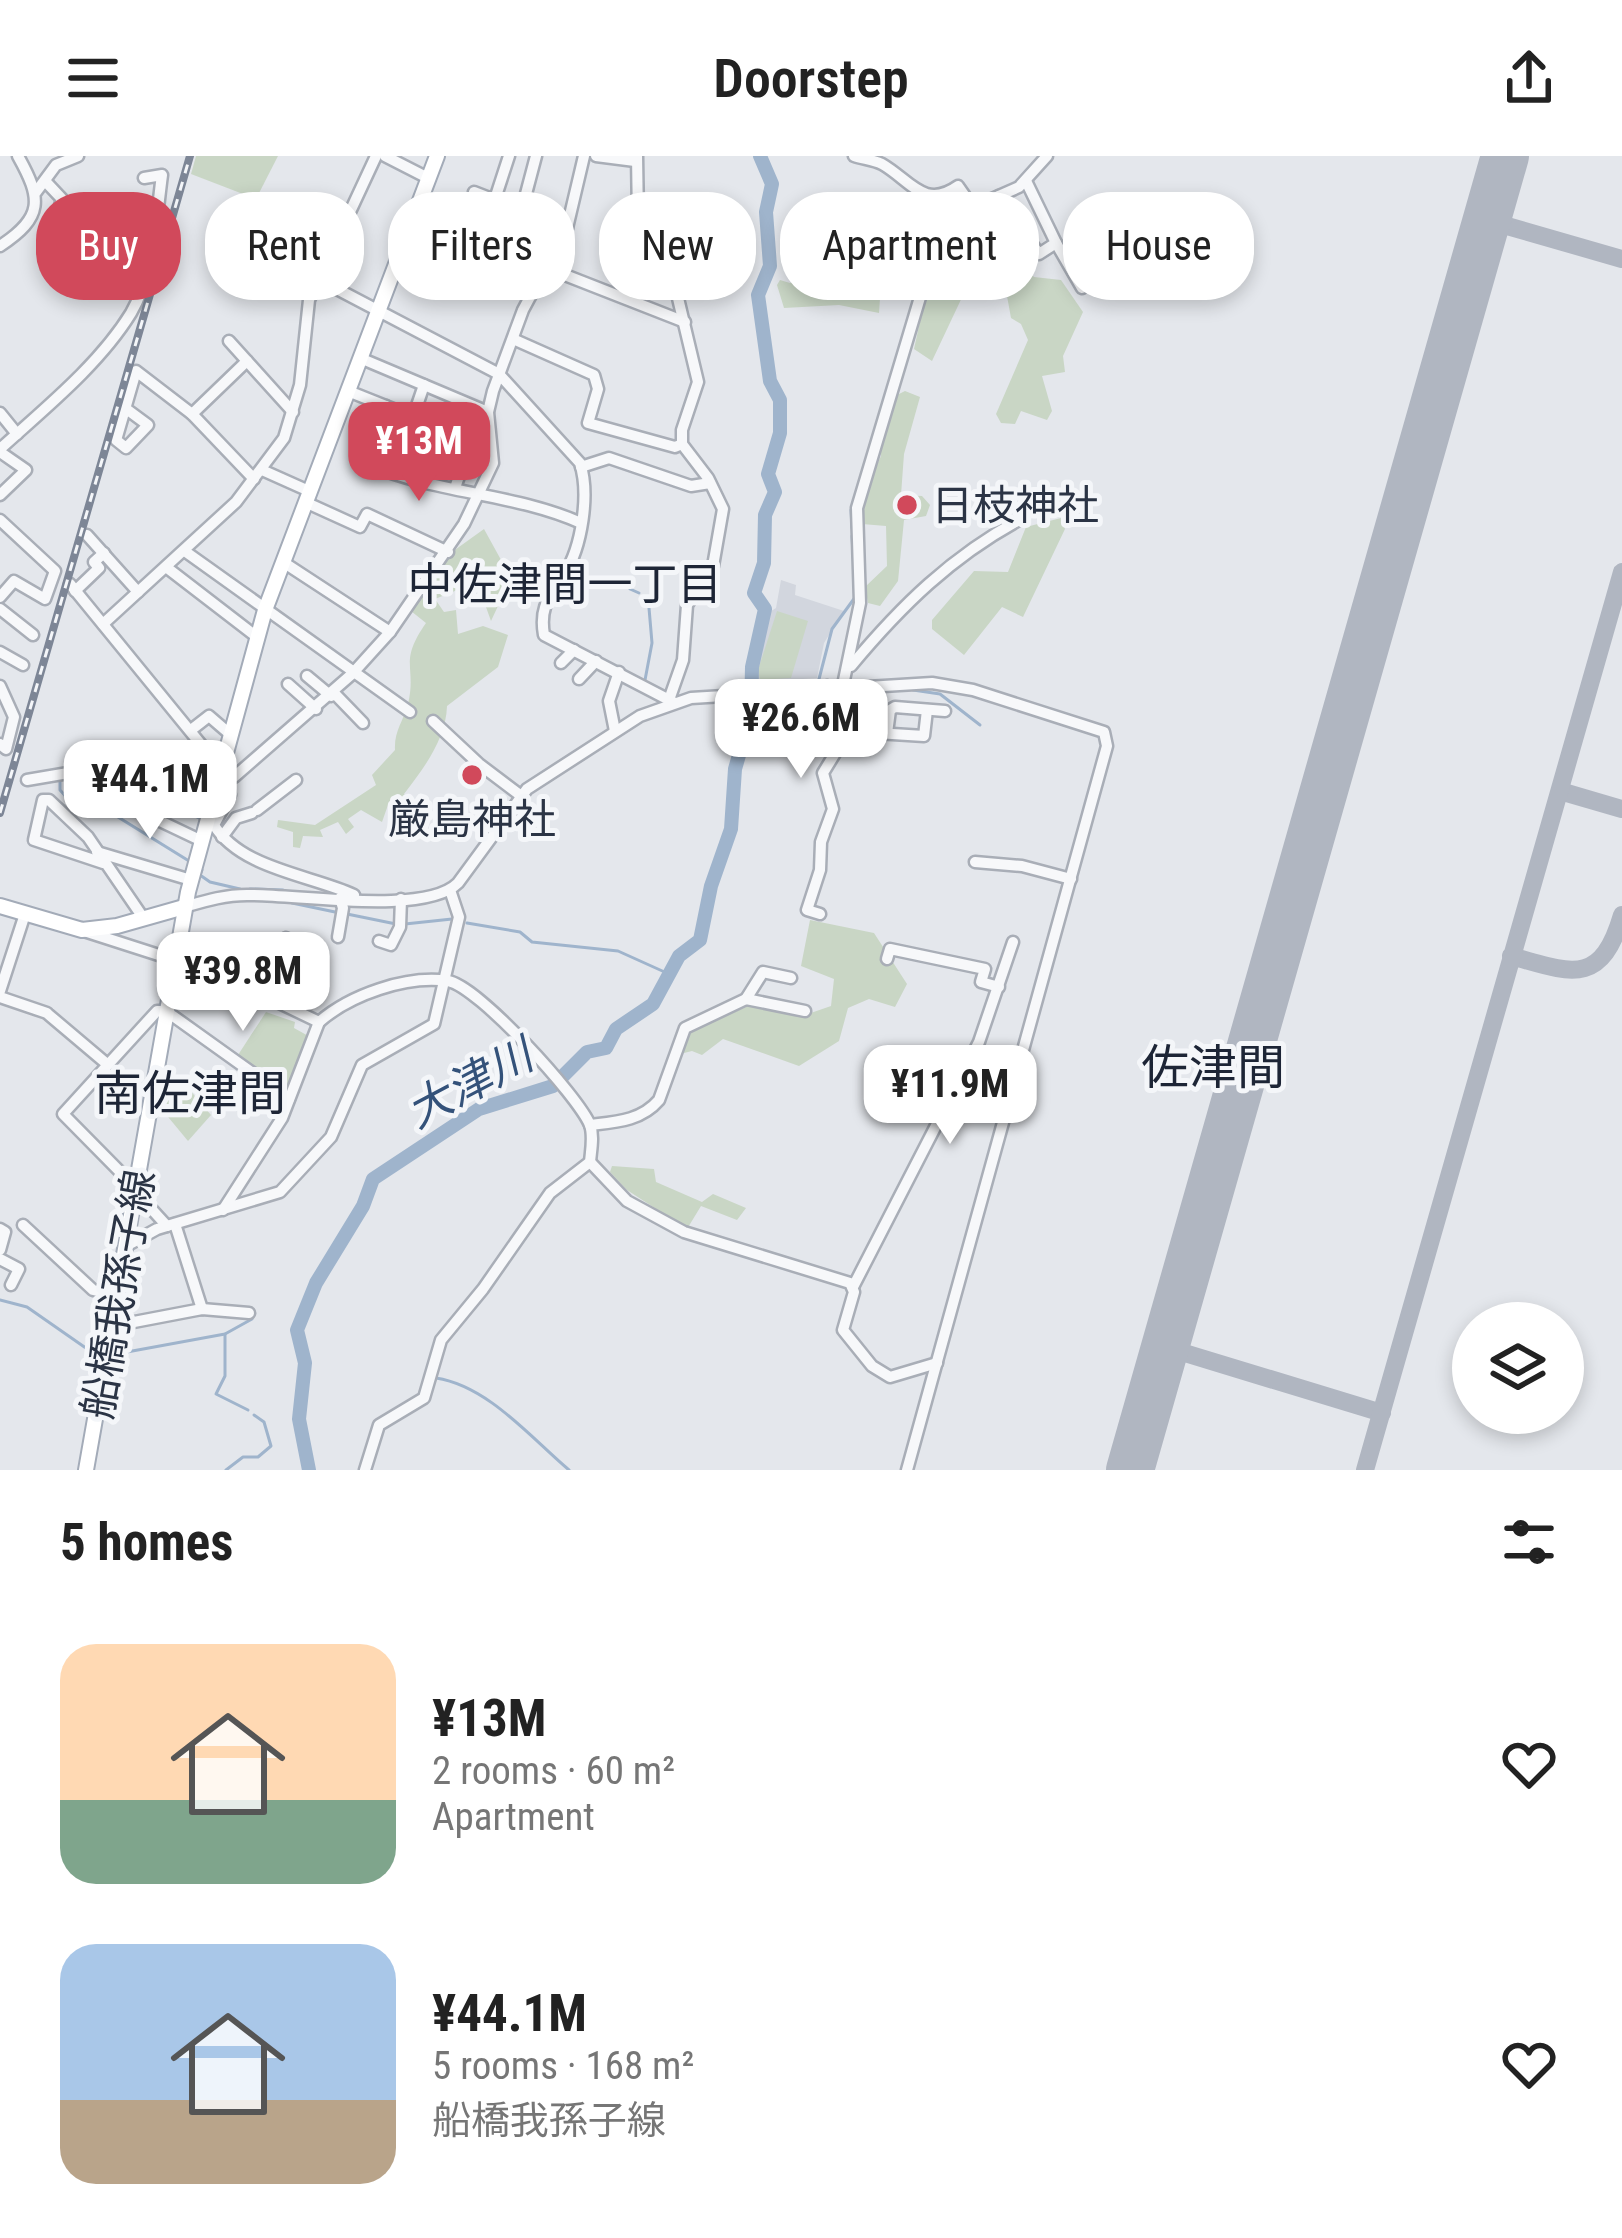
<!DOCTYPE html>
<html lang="en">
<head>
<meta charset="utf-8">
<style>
  body { margin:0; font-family:"Roboto Condensed","Noto Sans JP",sans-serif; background:#f6f6f6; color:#222; height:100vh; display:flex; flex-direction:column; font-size:45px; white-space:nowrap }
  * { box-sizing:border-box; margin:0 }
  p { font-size:39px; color:#767676 }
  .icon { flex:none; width:66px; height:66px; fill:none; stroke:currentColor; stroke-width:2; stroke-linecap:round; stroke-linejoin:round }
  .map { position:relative; height:1314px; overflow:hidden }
  .panel { display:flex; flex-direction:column; background:#fff; flex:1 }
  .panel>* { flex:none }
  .hud { position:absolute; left:36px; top:36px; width:1551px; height:108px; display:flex; gap:24px }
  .buttons { position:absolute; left:1452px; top:1146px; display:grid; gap:24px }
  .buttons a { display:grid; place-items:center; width:132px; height:132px; border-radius:50%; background:#fff; box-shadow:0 6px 18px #0003; font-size:60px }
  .price { position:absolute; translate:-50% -102px; padding:0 27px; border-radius:24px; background:#fff; color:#222; font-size:39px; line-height:78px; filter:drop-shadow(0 3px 6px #0008) }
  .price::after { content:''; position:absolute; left:50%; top:72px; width:36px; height:27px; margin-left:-18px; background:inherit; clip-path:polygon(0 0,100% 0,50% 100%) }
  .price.current { background:#d1495b; color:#fff }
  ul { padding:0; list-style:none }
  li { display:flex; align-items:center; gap:36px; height:300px; padding:0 60px }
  li span { display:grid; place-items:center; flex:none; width:336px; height:240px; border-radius:36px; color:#555 }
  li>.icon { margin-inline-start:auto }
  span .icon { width:144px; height:144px; fill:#fffc; stroke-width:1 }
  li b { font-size:51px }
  h2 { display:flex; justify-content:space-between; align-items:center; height:144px; padding:0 60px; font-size:51px }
  .pill { padding:0 42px; border-radius:48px; background:#fff; box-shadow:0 6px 18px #0003; font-size:42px; line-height:108px }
  .pill.current { background:#d1495b; color:#fff }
  header { display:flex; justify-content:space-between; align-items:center; height:156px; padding:0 60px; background:#fff; font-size:54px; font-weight:600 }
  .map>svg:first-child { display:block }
  .built { fill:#d2d6de }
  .green { fill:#c9d6c5 }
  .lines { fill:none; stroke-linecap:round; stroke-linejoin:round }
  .stream { stroke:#9fb4cc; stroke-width:3 }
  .river { stroke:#9fb4cc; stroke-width:14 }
  .taxiway { stroke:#b0b6c1; stroke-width:18 }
  .runway { stroke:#b0b6c1; stroke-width:48 }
  .minor-casing { stroke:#a9aeb7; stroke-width:15 }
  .major-casing { stroke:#a3abb8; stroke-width:18 }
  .minor { stroke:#f7f8fa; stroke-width:10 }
  .major { stroke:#fff; stroke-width:14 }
  .rail-casing { stroke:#7d8696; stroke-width:8 }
  .rail { stroke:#f4f6f9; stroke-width:3; stroke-dasharray:9; stroke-linecap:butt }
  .poi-dot { fill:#d1495b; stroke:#f4f6f9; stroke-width:4.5 }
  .labels { text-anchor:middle; stroke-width:10; stroke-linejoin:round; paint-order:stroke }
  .poi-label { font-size:42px; fill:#2b3445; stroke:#f4f6f9; text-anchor:start }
  .street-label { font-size:42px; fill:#2b3445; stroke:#f4f6f9 }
  .neighbourhood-label { font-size:45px; fill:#1d2536; stroke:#f4f6f9 }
  .water-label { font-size:45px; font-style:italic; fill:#34527a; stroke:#f4f6f9 }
  .quarter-label { font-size:48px; fill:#1d2536; stroke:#f4f6f9 }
</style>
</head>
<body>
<header><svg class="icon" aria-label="menu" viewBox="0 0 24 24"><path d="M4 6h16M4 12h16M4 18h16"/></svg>Doorstep<svg class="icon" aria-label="share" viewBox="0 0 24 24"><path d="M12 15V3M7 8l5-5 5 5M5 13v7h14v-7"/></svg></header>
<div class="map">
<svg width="1622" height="1314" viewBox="0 0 1622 1314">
  <rect width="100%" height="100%" fill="#e4e7ec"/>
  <polygon class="built" points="781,424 796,429 795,439 844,455 824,487 817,522 758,526 755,515 768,457 776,452"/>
  <g class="green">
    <polygon points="196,0 278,0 256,43 191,18"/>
    <polygon points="973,55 1034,121 1061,124 1083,156 1063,200 1065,216 1042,220 1052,255 1047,264 1021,255 1015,268 1001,267 996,258 1028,184 1021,168 1011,162 1007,140 984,121 965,135 932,205 914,193 926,138"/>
    <path d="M914 66 942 77C927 118 915 109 881 128L879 157 839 149 784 152 777 129 780 124 790 127 826 109H851L886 85 903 84Z"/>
    <polygon points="905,235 920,241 904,298 901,339 922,340 930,349 926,360 904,364 898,425 880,450 868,447 865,431 887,410 886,370 862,368 862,341 881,300 879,287 891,242"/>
    <polygon points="1061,362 1065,373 1023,461 1002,451 964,499 932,473 932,464 974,415 1008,416 1026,371"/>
    <path d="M484 373 511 422 491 465 477 426 435 443 444 456 456 454 458 478 483 470 508 479 498 511 447 550C446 583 424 612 404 638L412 648 406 652 388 649 382 666 361 654 348 663 354 671 346 678 338 666 320 674 323 681 303 680 300 692 293 691V676L277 671 278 664 315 669 376 629 372 619 395 594C394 575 403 566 408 548 417 510 398 507 426 467L411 455 452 396Z"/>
    <polygon points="777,455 808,465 791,522 760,524 758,514"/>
    <polygon points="810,764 874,777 907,828 895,851 869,843 848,852 839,885 799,910 723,883 702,899 692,895 680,898 687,877 753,848 805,859 831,850 834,823 801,810"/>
    <polygon points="266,856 295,866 294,872 312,882 288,939 238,899"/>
    <polygon points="183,926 211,959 188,985 159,950"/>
    <polygon points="612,1010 654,1013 656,1026 702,1046 713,1038 746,1052 737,1064 701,1050 687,1073 627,1034 610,1016"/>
  </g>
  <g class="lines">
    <g class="stream">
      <polyline points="851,354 852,372"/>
      <polyline points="852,380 854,414"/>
      <polyline points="630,433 639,437"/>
      <polyline points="646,441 649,444"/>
      <polyline points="819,523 832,473 856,440"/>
      <polyline points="645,524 652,487 649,452"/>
      <polyline points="913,534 940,538 980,569"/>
      <polyline points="809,597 818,540"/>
      <polyline points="99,618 199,662"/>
      <polyline points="60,624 60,634 69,644 105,653 189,705"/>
      <polyline points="202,714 200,719 210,726 240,733"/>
      <polyline points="250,733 283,734"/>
      <polyline points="292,747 335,756"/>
      <polyline points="347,758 396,768"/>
      <polyline points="467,767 520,776 532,786 618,795 669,818"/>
      <polyline points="405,768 452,763"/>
      <polyline points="0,1144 27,1151 93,1197"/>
      <polyline points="225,1178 225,1220 216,1238 248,1254"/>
      <polyline points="116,1198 225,1178 252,1163"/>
      <path d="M436 1222C488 1230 530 1281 569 1314"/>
      <polyline points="226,1314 243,1301 258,1301 271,1290 264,1266 254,1259"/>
    </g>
    <polyline class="river" points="309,1314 299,1263 305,1207 297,1174 316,1127 363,1050 373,1023 479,953 553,930 587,896 606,892 616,873 653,848 679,800 700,784 711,730 731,673 735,613 751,558 752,511 765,453 754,437 764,407 765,359 775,336 768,318 780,277 780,244 770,225 758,139 770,110 766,56 772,28 760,0"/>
    <g class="taxiway">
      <polyline points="1486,64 1622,103"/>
      <polyline points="1560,635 1622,653"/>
      <path d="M1511 800C1571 817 1601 831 1622 759"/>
      <polyline points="1165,1191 1382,1257"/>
      <polyline points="1365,1314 1622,416"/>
    </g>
    <polyline class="runway" points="1130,1314 1505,0"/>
    <g class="minor-casing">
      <g id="minor">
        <polyline points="385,0 428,22"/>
        <polyline points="596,0 635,5"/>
        <polyline points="637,0 638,63 677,138 698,226 682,274 682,288 708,322 723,353 713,410 687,449 683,504 670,541"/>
        <path d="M854 0C863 3 874 4 882 8 910 24 924 54 958 30L972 50"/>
        <polyline points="46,26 62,43 58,56"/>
        <polyline points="36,36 56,9 78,0"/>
        <polyline points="474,36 567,72"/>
        <polyline points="999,40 1039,98 1056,87 1026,25"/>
        <polyline points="495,43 509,0"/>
        <polyline points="522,53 536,0"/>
        <polyline points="1056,87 1082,132"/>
        <path d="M0 90C44 61 42 43 18 0"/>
        <polyline points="547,112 685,166"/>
        <path d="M316 122 499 218 580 307C590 338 582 391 564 419 550 441 539 450 544 479L673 546"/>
        <polyline points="513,183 594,219 598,233 588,267 675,291 682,288"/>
        <polyline points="229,185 293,256"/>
        <polyline points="360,202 488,256"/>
        <polyline points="348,235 491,292"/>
        <path d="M386 250 368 308C437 338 514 337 581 367"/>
        <polyline points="125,252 148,269 126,292 116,284 136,215 192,258 254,323"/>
        <polyline points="0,257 17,278"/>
        <polyline points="192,258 247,205"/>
        <path d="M0 293C44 253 99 209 131 157 154 118 156 63 162 19L144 22"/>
        <polyline points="0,296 26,314 0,339"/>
        <polyline points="581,311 609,302 691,330 710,327"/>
        <polyline points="262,314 309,335"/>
        <polyline points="394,317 424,229"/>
        <polyline points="426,326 441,274"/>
        <polyline points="455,332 471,285"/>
        <polyline points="305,346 360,371 367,358 448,396"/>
        <polyline points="0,364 55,415 45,443 14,425 0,441"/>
        <polyline points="87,379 138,436"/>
        <polyline points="186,396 410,556"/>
        <polyline points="283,406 390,476"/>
        <polyline points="166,411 257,481"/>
        <polyline points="70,428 221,613"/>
        <polyline points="75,435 99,412 94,406 104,397"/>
        <polyline points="0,453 33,479"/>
        <polyline points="103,468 236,346 284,282 300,229 309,144 376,0"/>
        <polyline points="0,496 23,509"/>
        <polyline points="561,507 574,494"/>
        <path d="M851 510C901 450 952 400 1021 363"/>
        <polyline points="307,520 331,540"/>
        <polyline points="579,523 596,505"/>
        <polyline points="288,528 316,553"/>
        <polyline points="843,529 860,447 857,352 921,138 969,53 1019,31 1047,0"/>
        <polyline points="0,530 14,561 6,593 0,588"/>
        <polyline points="334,537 363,567"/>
        <polyline points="433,565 479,608 520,639"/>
        <polyline points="191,574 209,560 231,579"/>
        <polyline points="615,575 609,545 619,516"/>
        <polyline points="845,575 924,580 927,554"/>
        <polyline points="887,577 890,554 895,551 945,555"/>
        <polyline points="219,622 234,621 352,518 390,476 464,368 493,307 488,256 493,235 523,154 567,72 584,0"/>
        <polyline points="27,624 74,616"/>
        <path d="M226 624 230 639 214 669C241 713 311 719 354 739"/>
        <polyline points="257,654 296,624"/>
        <polyline points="222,681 236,662 252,657"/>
        <path d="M202 685 78 626 74 616C113 608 178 626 214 641"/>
        <polyline points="97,696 191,724"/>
        <polyline points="975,706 1022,710 1071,723"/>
        <polyline points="103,707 34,684 43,644 49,644 88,681 144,763"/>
        <path d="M184 751C205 745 224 739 247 739 296 738 425 760 458 727L527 633 640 560 691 542 932 527 973 534 1104 576 1107 590 907 1314"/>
        <polyline points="820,758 807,754 820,714 821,686 833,653 823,617 845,581 827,530"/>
        <path d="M84 775 221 819 319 866C350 839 406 819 448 825 478 830 578 940 590 969 594 980 591 994 590 1006L550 1037 483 1133 441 1184 424 1242 379 1269 365 1314"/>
        <polyline points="338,781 343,752 340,742"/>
        <polyline points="286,782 311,801"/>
        <polyline points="379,785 391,789 400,771 401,743"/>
        <polyline points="887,803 890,793 985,813 981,826 999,831"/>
        <polyline points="0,835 25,758"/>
        <polyline points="0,841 47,857"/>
        <polyline points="746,843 805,855"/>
        <polyline points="281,847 318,789"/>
        <polyline points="49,859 107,908"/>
        <path d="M590 969C616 966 641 965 659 944L685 872 746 843 763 816 791 822"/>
        <polyline points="590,1006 627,1045 684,1076 850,1127 854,1136 843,1174 872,1210 890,1221 937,1207"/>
        <polyline points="136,1032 63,958 157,855 166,855 289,943"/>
        <polyline points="135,1035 167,1070"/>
        <polyline points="223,1054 282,962 319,866"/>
        <polyline points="175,1068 202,1153"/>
        <polyline points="23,1069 93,1134 118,1140"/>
        <polyline points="0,1073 5,1076 0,1094"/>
        <polyline points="126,1090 157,1073 280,1036 331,981 362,909 434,868 459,761 450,734"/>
        <polyline points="0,1103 19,1113 11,1129"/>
        <polyline points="853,1131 979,886 1013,786"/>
        <polyline points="113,1170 202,1153 249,1157"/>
      </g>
    </g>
    <g class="major-casing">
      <g id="major">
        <polyline points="0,750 82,774 117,770 184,751"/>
        <polyline points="86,1314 188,736 265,454 437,0"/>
      </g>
    </g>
    <use href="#minor" class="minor"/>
    <use href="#major" class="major"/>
    <g class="rail-casing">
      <polyline id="rail" points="0,657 190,0"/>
    </g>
    <use href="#rail" class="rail"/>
  </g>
  <g class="poi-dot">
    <circle cx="907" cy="349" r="12"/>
    <circle cx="472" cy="619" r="12"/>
  </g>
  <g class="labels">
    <g class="poi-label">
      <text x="931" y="364">日枝神社</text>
      <text x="472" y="678" text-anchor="middle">厳島神社</text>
    </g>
    <g class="street-label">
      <text transform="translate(118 1138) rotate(-80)" y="15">船橋我孫子線</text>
    </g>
    <g class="neighbourhood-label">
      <text x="565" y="444">中佐津間一丁目</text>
    </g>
    <g class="water-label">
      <text transform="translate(469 927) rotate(-28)" y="16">大津川</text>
    </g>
    <g class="quarter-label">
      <text x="1213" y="928">佐津間</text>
      <text x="190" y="954">南佐津間</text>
    </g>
  </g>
</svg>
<div class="buttons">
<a><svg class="icon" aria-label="layers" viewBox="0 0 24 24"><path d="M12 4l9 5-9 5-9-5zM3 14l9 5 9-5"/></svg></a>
</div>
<b class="price current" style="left:419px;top:348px">¥13M</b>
<b class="price" style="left:801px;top:625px">¥26.6M</b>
<b class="price" style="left:150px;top:686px">¥44.1M</b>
<b class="price" style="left:243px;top:878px">¥39.8M</b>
<b class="price" style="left:950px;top:991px">¥11.9M</b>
<div class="hud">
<a class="pill current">Buy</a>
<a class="pill">Rent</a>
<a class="pill">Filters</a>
<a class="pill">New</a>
<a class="pill">Apartment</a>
<a class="pill">House</a>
</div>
</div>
<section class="panel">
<h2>5 homes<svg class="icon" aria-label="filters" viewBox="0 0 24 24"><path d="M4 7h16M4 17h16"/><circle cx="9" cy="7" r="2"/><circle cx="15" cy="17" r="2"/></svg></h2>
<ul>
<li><span style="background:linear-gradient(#ffd9b3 65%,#7fa58c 0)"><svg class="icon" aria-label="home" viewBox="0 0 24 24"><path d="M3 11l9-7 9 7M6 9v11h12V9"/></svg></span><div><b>¥13M</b><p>2 rooms · 60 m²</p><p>Apartment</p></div><svg class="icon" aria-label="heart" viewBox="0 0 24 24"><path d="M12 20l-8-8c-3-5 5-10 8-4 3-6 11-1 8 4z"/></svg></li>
<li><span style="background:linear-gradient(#a9c7e8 65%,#b9a48a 0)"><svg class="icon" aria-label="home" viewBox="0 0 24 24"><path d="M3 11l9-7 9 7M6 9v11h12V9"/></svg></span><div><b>¥44.1M</b><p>5 rooms · 168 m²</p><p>船橋我孫子線</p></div><svg class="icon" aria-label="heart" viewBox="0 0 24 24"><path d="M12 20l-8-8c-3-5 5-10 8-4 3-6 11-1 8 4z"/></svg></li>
</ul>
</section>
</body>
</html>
